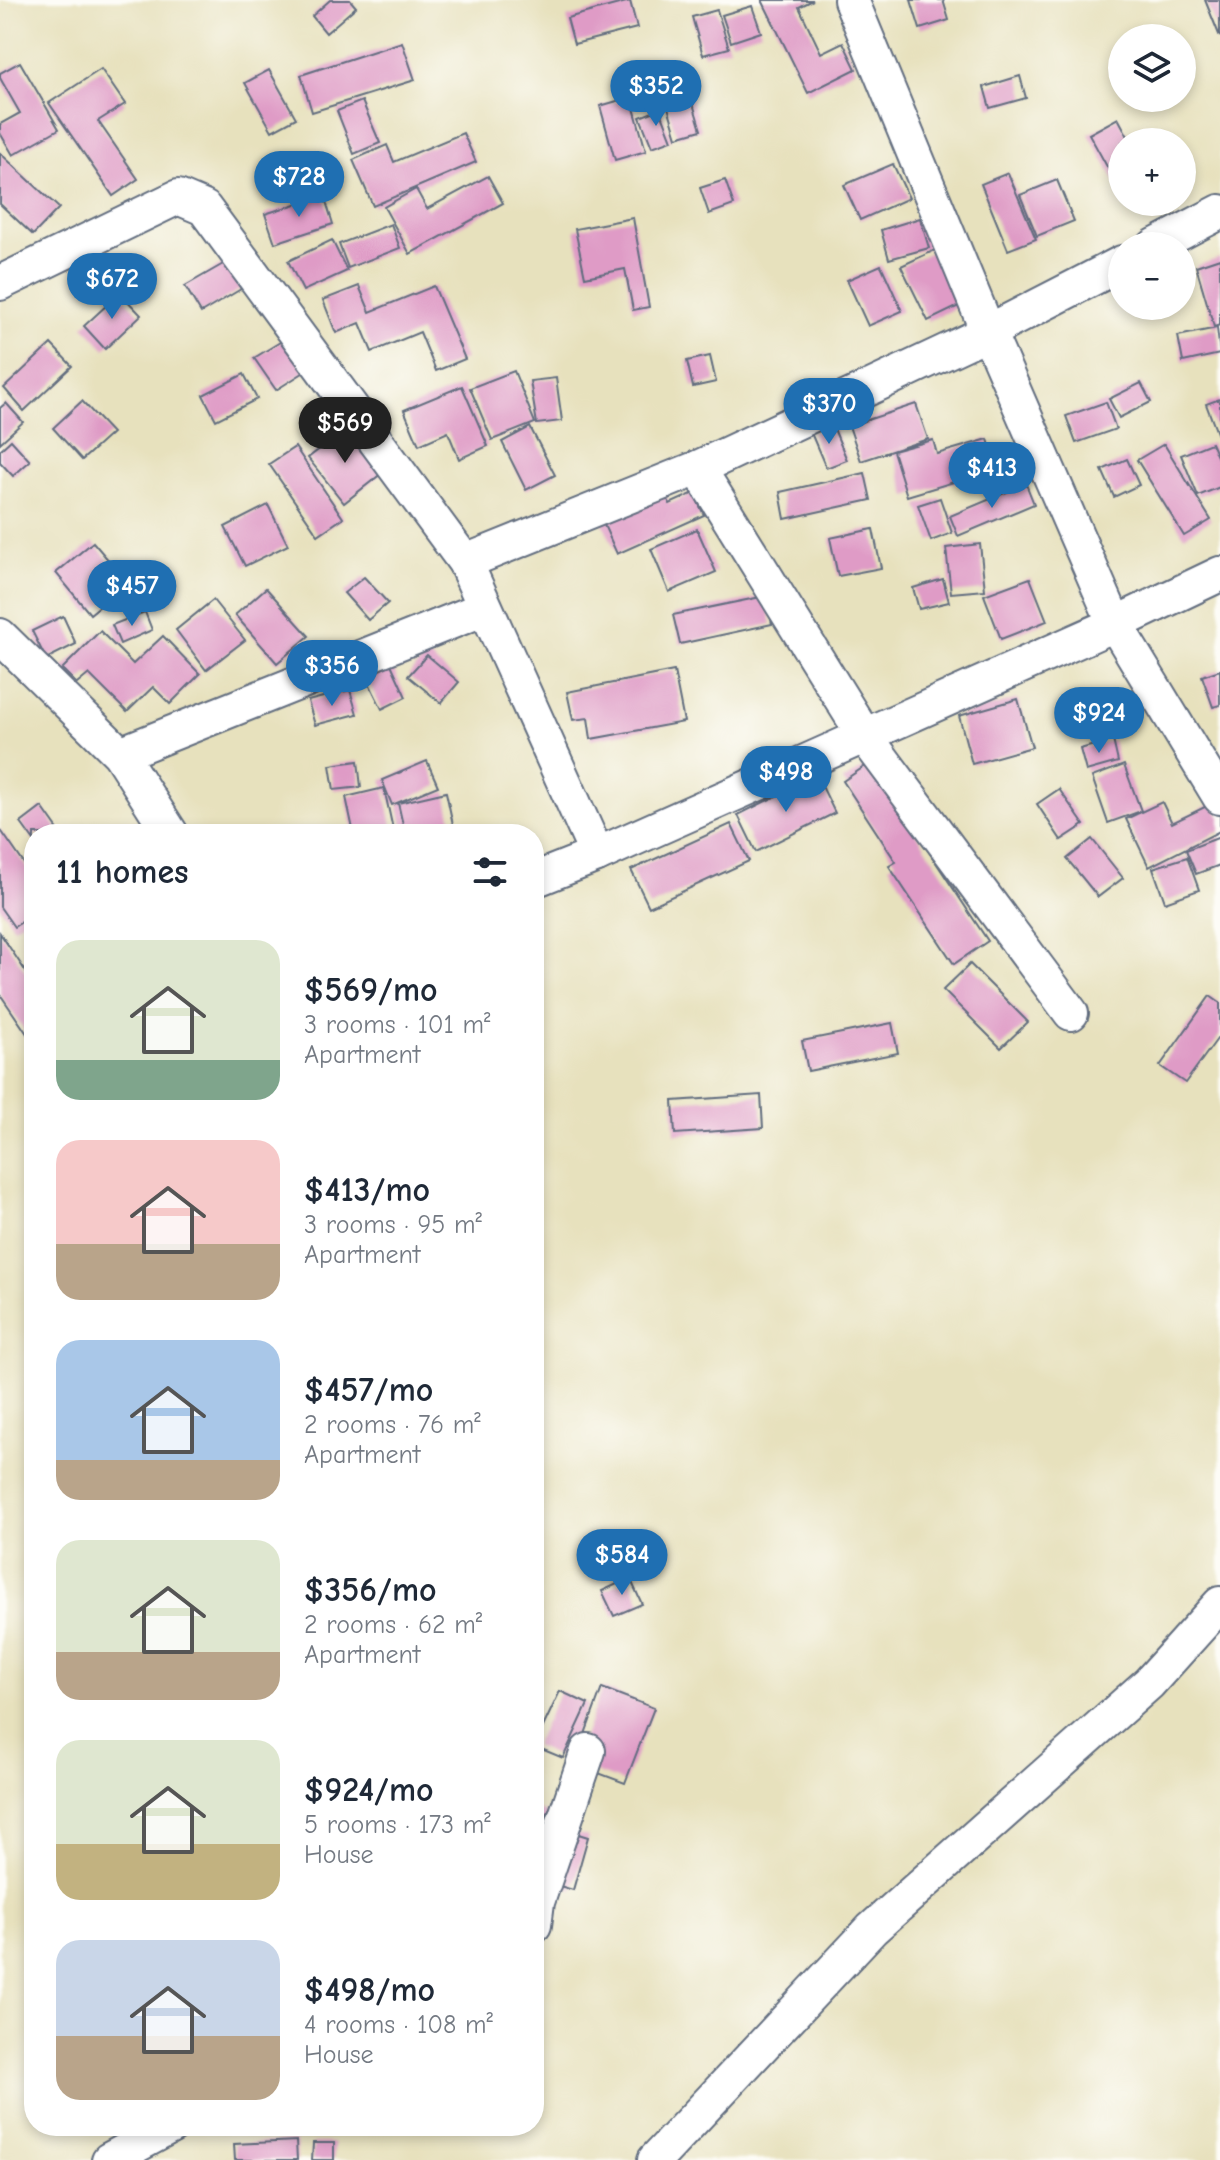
<!DOCTYPE html>
<html lang="en">
<head>
<meta charset="utf-8">
<style>
  body { margin:0; font-family:"Comic Neue",sans-serif; background:#f6f6f7; color:#1f2937; height:100vh; display:flex; flex-direction:column; font-size:30px; white-space:nowrap }
  * { box-sizing:border-box; margin:0 }
  p { font-size:26px; color:#747a83 }
  .icon { flex:none; width:44px; height:44px; fill:none; stroke:currentColor; stroke-width:2; stroke-linecap:round; stroke-linejoin:round }
  .map { position:relative; flex:1; overflow:hidden }
  .drawer { position:absolute; left:24px; top:824px; width:520px; height:1312px; display:flex; flex-direction:column; background:#fff; border-radius:32px; box-shadow:0 4px 12px #0003 }
  .drawer>* { flex:none }
  .tools { position:absolute; left:1108px; top:24px; display:grid; gap:16px }
  .tools a { display:grid; place-items:center; width:88px; height:88px; border-radius:50%; background:#fff; box-shadow:0 4px 12px #0003; font-size:40px }
  .price { position:absolute; translate:-50% -68px; padding:0 18px; border-radius:28px; background:#1f6fb2; color:#fff; font-size:26px; line-height:52px; filter:drop-shadow(0 2px 4px #0008) }
  .price::after { content:''; position:absolute; left:50%; top:48px; width:24px; height:18px; margin-left:-12px; background:inherit; clip-path:polygon(0 0,100% 0,50% 100%) }
  .price.current { background:#222; color:#fff }
  ul { padding:0; list-style:none }
  li { display:flex; align-items:center; gap:24px; height:200px; padding:0 32px }
  li span { display:grid; place-items:center; flex:none; width:224px; height:160px; border-radius:24px; color:#555 }
  li>.icon { margin-inline-start:auto }
  span .icon { width:96px; height:96px; fill:#fffc; stroke-width:1 }
  li b { font-size:34px }
  h2 { display:flex; justify-content:space-between; align-items:center; height:96px; padding:0 32px; font-size:34px }
  .map>svg:first-child { display:block }
  .building { fill:#df9bc6 }
  .lines { fill:none; stroke-linecap:round; stroke-linejoin:round }
  .minor-casing { stroke:#626d7f; stroke-width:38 }
  .minor { stroke:#fff; stroke-width:34 }
</style>
</head>
<body>
<div class="map">
<svg width="1220" height="2160" viewBox="0 0 1220 2160">
  <rect width="100%" height="100%" fill="#fdfcf7"/>
  <filter id="ink" filterUnits="userSpaceOnUse"><feTurbulence type="fractalNoise" baseFrequency=".0125" numOctaves="2"/><feDisplacementMap in="SourceGraphic" scale="16" xChannelSelector="R" yChannelSelector="G"/><feConvolveMatrix kernelMatrix="1 2 1 2 8 2 1 2 1" color-interpolation-filters="sRGB"/></filter>
  <filter id="wash" filterUnits="userSpaceOnUse"><feTurbulence type="fractalNoise" baseFrequency=".006" numOctaves="4" result="noise"/><feDisplacementMap in="SourceGraphic" scale="32" xChannelSelector="R" yChannelSelector="G"/><feGaussianBlur stdDeviation="1.8" result="paint"/><feColorMatrix in="noise" values="0 0 0 0 0 0 0 0 0 0 0 0 0 0 0 0 0 1.4 0 .05"/><feComposite in="paint" operator="in"/></filter>
  <g filter="url(#wash)">
    <rect width="100%" height="100%" fill="#e7e1bd"/>
    <g id="blocks">
      <g class="building">
        <polygon points="330,0 350,0 356,7 326,33 312,16"/>
        <polygon points="762,0 813,0 799,7 821,53 843,42 856,69 808,93"/>
        <polygon points="911,0 943,0 949,20 920,29"/>
        <polygon points="1205,0 1220,0 1220,37"/>
        <polygon points="630,1 637,28 574,44 567,18"/>
        <polygon points="752,6 761,32 731,42 722,15"/>
        <polygon points="717,10 729,48 703,55 692,17"/>
        <polygon points="402,42 415,80 312,112 301,75"/>
        <polygon points="20,62 59,129 13,155 0,133 0,124 20,113 0,78 0,73"/>
        <polygon points="682,67 701,130 677,137 658,74"/>
        <polygon points="101,69 125,104 98,121 138,179 113,196 49,103"/>
        <polygon points="269,70 296,118 272,131 245,83"/>
        <polygon points="1020,76 1026,98 990,108 984,87"/>
        <polygon points="631,97 646,151 615,160 600,106"/>
        <polygon points="362,101 380,143 354,154 337,111"/>
        <polygon points="660,109 672,140 652,147 640,117"/>
        <polygon points="1118,118 1131,142 1122,142 1122,180 1116,183 1089,134"/>
        <polygon points="463,133 476,162 373,206 353,160 387,145 394,162"/>
        <polygon points="0,153 59,208 33,235 0,204"/>
        <polygon points="893,164 909,198 860,220 844,185"/>
        <polygon points="1008,173 1036,239 1008,250 981,184"/>
        <polygon points="488,176 503,203 410,254 384,207 416,189 427,209"/>
        <polygon points="725,180 734,205 709,214 700,188"/>
        <polygon points="1057,180 1074,221 1037,236 1020,195"/>
        <polygon points="324,195 333,224 275,243 265,214"/>
        <polygon points="633,218 649,307 633,310 625,269 585,277 575,229"/>
        <polygon points="920,218 929,248 889,259 881,230"/>
        <polygon points="391,224 400,248 348,268 339,244"/>
        <polygon points="332,240 347,271 303,291 288,261"/>
        <polygon points="935,250 961,305 928,321 901,266"/>
        <polygon points="1220,258 1220,325 1214,327 1196,266"/>
        <polygon points="225,263 241,289 201,313 185,286"/>
        <polygon points="881,265 902,311 868,326 847,280"/>
        <polygon points="359,286 370,312 434,286 465,359 436,371 420,332 372,352 360,323 336,333 323,300"/>
        <polygon points="120,293 141,315 105,349 84,326"/>
        <polygon points="1217,328 1220,354 1183,362 1178,336"/>
        <polygon points="285,339 306,371 276,390 254,358"/>
        <polygon points="51,344 72,366 24,411 4,388"/>
        <polygon points="710,356 716,382 693,387 687,361"/>
        <polygon points="514,371 535,423 492,440 470,388"/>
        <polygon points="244,374 257,399 216,420 203,395"/>
        <polygon points="556,378 562,421 537,424 530,381"/>
        <polygon points="1141,383 1151,402 1119,418 1109,399"/>
        <polygon points="462,386 488,446 459,459 448,432 419,445 404,410"/>
        <polygon points="1220,399 1220,441 1206,404"/>
        <polygon points="82,401 112,433 82,460 53,428"/>
        <polygon points="1106,402 1116,429 1076,443 1066,416"/>
        <polygon points="6,403 23,422 0,443 0,408"/>
        <polygon points="916,404 928,439 861,461 849,426"/>
        <polygon points="832,424 847,460 826,468 811,433"/>
        <polygon points="530,427 555,475 526,490 502,442"/>
        <polygon points="347,428 382,473 344,503 308,458"/>
        <polygon points="988,439 997,469 907,496 893,451 933,440 937,454"/>
        <polygon points="11,440 30,461 13,476 0,462 0,450"/>
        <polygon points="1211,443 1220,463 1220,487 1198,496 1181,455"/>
        <polygon points="1164,444 1211,520 1184,536 1137,460"/>
        <polygon points="295,447 343,518 318,535 269,464"/>
        <polygon points="1127,459 1139,485 1114,497 1102,470"/>
        <polygon points="865,473 871,500 785,519 780,492"/>
        <polygon points="1026,484 1034,504 958,536 950,516"/>
        <polygon points="662,487 670,504 694,493 704,515 617,554 599,514"/>
        <polygon points="940,498 952,533 931,541 918,505"/>
        <polygon points="268,505 288,545 245,566 225,527"/>
        <polygon points="697,529 716,572 669,592 651,549"/>
        <polygon points="873,529 881,568 838,576 830,538"/>
        <polygon points="93,542 128,583 90,614 56,573"/>
        <polygon points="980,544 985,590 951,593 946,548"/>
        <polygon points="364,577 388,603 368,620 344,593"/>
        <polygon points="1030,578 1047,621 1001,639 984,595"/>
        <polygon points="943,579 949,602 919,609 913,588"/>
        <polygon points="266,588 309,636 277,663 235,615"/>
        <polygon points="766,596 772,624 680,644 673,615"/>
        <polygon points="213,600 245,640 206,670 176,630"/>
        <polygon points="145,612 152,630 120,644 112,625"/>
        <polygon points="63,616 76,644 46,659 32,631"/>
        <polygon points="100,631 133,664 163,636 200,674 170,704 153,687 127,712 89,674 77,684 62,669"/>
        <polygon points="427,655 459,682 441,703 408,676"/>
        <polygon points="391,664 406,697 382,709 366,677"/>
        <polygon points="1220,670 1220,705 1213,707 1202,676"/>
        <polygon points="674,671 684,722 591,739 588,718 573,720 567,692"/>
        <polygon points="350,690 357,714 315,725 308,701"/>
        <polygon points="1018,699 1032,747 972,764 959,716"/>
        <polygon points="1113,740 1118,762 1086,771 1080,749"/>
        <polygon points="358,761 361,787 334,790 330,765"/>
        <polygon points="427,761 438,786 392,805 382,780"/>
        <polygon points="870,763 988,941 954,964 889,866 896,862 843,781"/>
        <polygon points="1124,765 1141,811 1108,823 1092,777"/>
        <polygon points="817,776 835,813 756,852 738,815"/>
        <polygon points="384,788 394,834 354,834 346,797"/>
        <polygon points="1059,789 1084,825 1061,840 1037,804"/>
        <polygon points="446,792 455,834 405,834 398,803"/>
        <polygon points="1162,802 1172,823 1213,803 1220,816 1220,831 1149,867 1126,819"/>
        <polygon points="42,807 61,834 34,834 34,841 21,823"/>
        <polygon points="731,824 749,861 649,907 631,870"/>
        <polygon points="0,829 34,878 34,914 14,927 0,907"/>
        <polygon points="1220,837 1220,865 1196,874 1186,850"/>
        <polygon points="1092,839 1123,878 1098,897 1067,859"/>
        <polygon points="1187,857 1199,890 1165,902 1153,868"/>
        <polygon points="0,933 34,984 34,1044 0,994"/>
        <polygon points="970,964 1028,1022 1001,1048 943,990"/>
        <polygon points="1210,996 1220,1003 1220,1035 1185,1083 1160,1066"/>
        <polygon points="892,1023 898,1053 808,1071 802,1041"/>
        <polygon points="761,1095 763,1128 675,1134 673,1101"/>
        <polygon points="630,1578 642,1604 614,1616 602,1591"/>
        <polygon points="602,1688 654,1708 625,1783 574,1764"/>
        <polygon points="560,1691 588,1704 563,1758 534,1746"/>
        <polygon points="534,1809 557,1817 534,1871"/>
        <polygon points="559,1828 588,1837 573,1890 543,1881"/>
        <polygon points="296,2141 297,2160 235,2160 234,2144"/>
        <polygon points="313,2143 334,2143 334,2160 312,2160"/>
      </g>
    </g>
  </g>
  <g filter="url(#ink)">
    <use href="#blocks" fill-opacity="0" stroke="#626d7f" stroke-width="2"/>
    <g class="lines">
      <g class="minor-casing">
        <g id="minor">
          <polyline points="851,0 988,332 1115,624 1220,797"/>
          <polyline points="1155,246 1220,212"/>
          <polyline points="0,283 178,197 204,208 465,562 597,855"/>
          <polyline points="698,468 864,735 1071,1013"/>
          <polyline points="465,562 698,468 988,332 1122,263"/>
          <polyline points="0,636 120,754 171,834"/>
          <polyline points="120,754 485,608"/>
          <polyline points="534,880 597,855 1115,624 1220,574"/>
          <polyline points="534,1925 537,1902 588,1751"/>
          <polyline points="109,2160 172,2126"/>
          <polyline points="655,2160 872,1929 1149,1683 1220,1604"/>
        </g>
      </g>
      <use href="#minor" class="minor"/>
    </g>
  </g>
</svg>
<div class="tools">
<a><svg class="icon" aria-label="layers" viewBox="0 0 24 24"><path d="M12 4l9 5-9 5-9-5zM3 14l9 5 9-5"/></svg></a>
<a>+</a>
<a>−</a>
</div>
<b class="price" style="left:656px;top:128px">$352</b>
<b class="price" style="left:299px;top:219px">$728</b>
<b class="price" style="left:112px;top:321px">$672</b>
<b class="price" style="left:829px;top:446px">$370</b>
<b class="price current" style="left:345px;top:465px">$569</b>
<b class="price" style="left:992px;top:510px">$413</b>
<b class="price" style="left:132px;top:628px">$457</b>
<b class="price" style="left:332px;top:708px">$356</b>
<b class="price" style="left:1099px;top:755px">$924</b>
<b class="price" style="left:786px;top:814px">$498</b>
<b class="price" style="left:622px;top:1597px">$584</b>
<section class="drawer">
<h2>11 homes<svg class="icon" aria-label="filters" viewBox="0 0 24 24"><path d="M4 7h16M4 17h16"/><circle cx="9" cy="7" r="2"/><circle cx="15" cy="17" r="2"/></svg></h2>
<ul>
<li><span style="background:linear-gradient(#dfe7d0 75%,#7fa58c 0)"><svg class="icon" aria-label="home" viewBox="0 0 24 24"><path d="M3 11l9-7 9 7M6 9v11h12V9"/></svg></span><div><b>$569/mo</b><p>3 rooms · 101 m²</p><p>Apartment</p></div></li>
<li><span style="background:linear-gradient(#f6c9c9 65%,#b9a48a 0)"><svg class="icon" aria-label="home" viewBox="0 0 24 24"><path d="M3 11l9-7 9 7M6 9v11h12V9"/></svg></span><div><b>$413/mo</b><p>3 rooms · 95 m²</p><p>Apartment</p></div></li>
<li><span style="background:linear-gradient(#a9c7e8 75%,#b9a48a 0)"><svg class="icon" aria-label="home" viewBox="0 0 24 24"><path d="M3 11l9-7 9 7M6 9v11h12V9"/></svg></span><div><b>$457/mo</b><p>2 rooms · 76 m²</p><p>Apartment</p></div></li>
<li><span style="background:linear-gradient(#dfe7d0 70%,#b9a48a 0)"><svg class="icon" aria-label="home" viewBox="0 0 24 24"><path d="M3 11l9-7 9 7M6 9v11h12V9"/></svg></span><div><b>$356/mo</b><p>2 rooms · 62 m²</p><p>Apartment</p></div></li>
<li><span style="background:linear-gradient(#dfe7d0 65%,#c2b280 0)"><svg class="icon" aria-label="home" viewBox="0 0 24 24"><path d="M3 11l9-7 9 7M6 9v11h12V9"/></svg></span><div><b>$924/mo</b><p>5 rooms · 173 m²</p><p>House</p></div></li>
<li><span style="background:linear-gradient(#c9d6e8 60%,#b9a48a 0)"><svg class="icon" aria-label="home" viewBox="0 0 24 24"><path d="M3 11l9-7 9 7M6 9v11h12V9"/></svg></span><div><b>$498/mo</b><p>4 rooms · 108 m²</p><p>House</p></div></li>
</ul>
</section>
</div>
</body>
</html>
